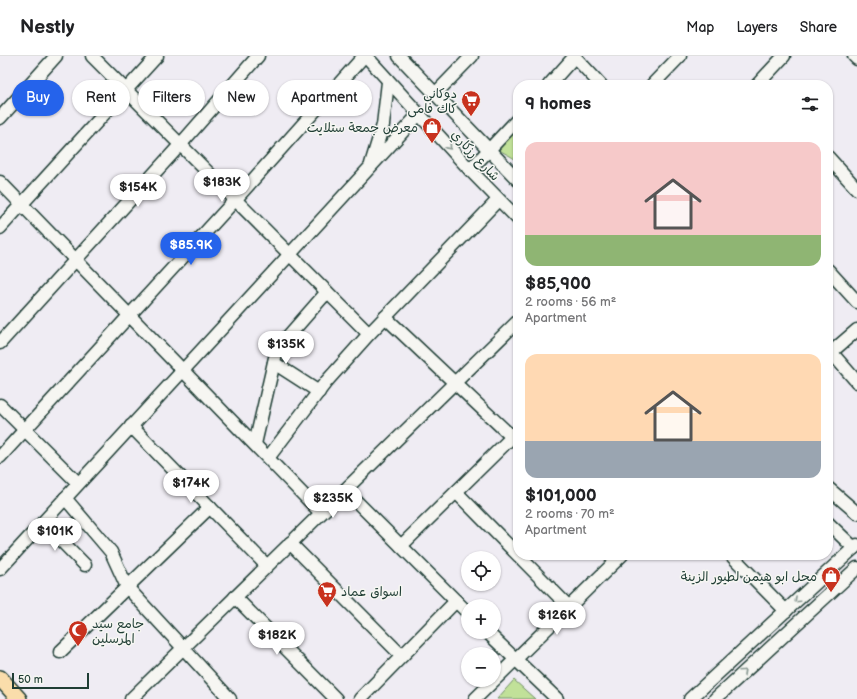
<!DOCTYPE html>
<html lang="en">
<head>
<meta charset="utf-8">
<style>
  body { margin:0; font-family:"Balsamiq Sans","Playpen Sans Arabic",sans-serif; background:#f6f6f6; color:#202124; height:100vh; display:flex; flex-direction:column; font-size:15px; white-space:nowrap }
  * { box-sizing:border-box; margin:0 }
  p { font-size:13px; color:#757577 }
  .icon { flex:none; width:22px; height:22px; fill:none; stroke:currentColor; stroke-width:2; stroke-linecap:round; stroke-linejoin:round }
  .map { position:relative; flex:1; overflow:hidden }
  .details { position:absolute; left:513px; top:24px; width:320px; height:480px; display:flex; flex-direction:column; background:#fff; border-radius:16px; box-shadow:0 1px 3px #0004 }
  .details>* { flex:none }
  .guide { position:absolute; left:12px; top:24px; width:380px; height:36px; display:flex; gap:8px }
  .fabs { position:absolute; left:461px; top:495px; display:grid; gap:8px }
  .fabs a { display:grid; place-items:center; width:40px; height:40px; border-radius:50%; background:#fff; box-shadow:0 1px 3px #0004; font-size:20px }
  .scale { position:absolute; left:12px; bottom:10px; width:77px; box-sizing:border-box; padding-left:4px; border:2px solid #1f3d34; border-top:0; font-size:11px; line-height:14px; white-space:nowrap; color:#1f3d34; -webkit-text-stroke:3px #f6f6f2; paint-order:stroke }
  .price { position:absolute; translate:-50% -34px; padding:0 9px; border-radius:14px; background:#fff; color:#222; font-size:13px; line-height:26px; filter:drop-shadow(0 1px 2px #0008) }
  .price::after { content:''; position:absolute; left:50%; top:24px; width:12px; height:9px; margin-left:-6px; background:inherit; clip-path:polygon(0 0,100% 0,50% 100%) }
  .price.on { background:#2563eb; color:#fff }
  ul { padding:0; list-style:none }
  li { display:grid; align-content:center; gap:8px; height:212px; padding:0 12px }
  li span { display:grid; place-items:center; height:124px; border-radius:12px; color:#555 }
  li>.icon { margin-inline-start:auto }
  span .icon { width:72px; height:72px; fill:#fffc; stroke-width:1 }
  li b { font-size:17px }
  h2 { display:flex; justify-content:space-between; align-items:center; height:48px; padding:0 12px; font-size:17px }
  .pill { padding:0 14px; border-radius:18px; background:#fff; box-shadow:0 1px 3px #0004; font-size:14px; line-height:36px }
  .pill.on { background:#2563eb; color:#fff }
  header { display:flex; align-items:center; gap:24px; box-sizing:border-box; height:56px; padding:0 20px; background:#fff; border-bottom:1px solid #e0e0e0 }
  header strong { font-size:19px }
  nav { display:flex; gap:22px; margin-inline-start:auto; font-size:14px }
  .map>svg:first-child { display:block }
  .green { fill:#c1e199; stroke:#708f66 }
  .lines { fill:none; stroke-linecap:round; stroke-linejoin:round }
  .minor-casing { stroke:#1f3d34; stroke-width:15 }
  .major-casing { stroke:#1f3d34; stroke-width:18 }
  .minor { stroke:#f6f6f2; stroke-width:12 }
  .major { stroke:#faddab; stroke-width:15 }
  .oneway { stroke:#8a9a93 }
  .labels { text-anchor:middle; stroke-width:3; stroke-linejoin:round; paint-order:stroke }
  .poi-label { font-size:13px; fill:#1f3d34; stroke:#f6f6f2; text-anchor:end }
  .street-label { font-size:13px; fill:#1f3d34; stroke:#f6f6f2 }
</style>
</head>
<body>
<header>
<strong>Nestly</strong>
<nav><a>Map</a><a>Layers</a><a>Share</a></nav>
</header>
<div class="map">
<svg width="857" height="643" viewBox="0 0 857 643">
  <rect width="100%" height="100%" fill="#efecf3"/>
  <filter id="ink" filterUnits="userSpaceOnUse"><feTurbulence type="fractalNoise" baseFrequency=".025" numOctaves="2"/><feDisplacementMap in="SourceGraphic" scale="8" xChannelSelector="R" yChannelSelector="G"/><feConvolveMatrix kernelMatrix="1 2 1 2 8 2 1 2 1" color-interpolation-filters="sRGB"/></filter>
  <g filter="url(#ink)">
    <g class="green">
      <path d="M518 70V106C511 99 504 98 497 92Z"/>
      <polygon points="514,624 535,643 497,643"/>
    </g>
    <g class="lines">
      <g class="minor-casing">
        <g id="minor">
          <polyline points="92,0 369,278"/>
          <polyline points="366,0 470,114 518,163"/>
          <polyline points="399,0 518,124"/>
          <polyline points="854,0 857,3"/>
          <polyline points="575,1 601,29"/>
          <polyline points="549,29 575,0"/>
          <polyline points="652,29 680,0"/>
          <polyline points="757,29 784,0"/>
          <polyline points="436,37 472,0"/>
          <polyline points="0,62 56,0"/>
          <polyline points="828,101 857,133"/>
          <polyline points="371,108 383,69 388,26"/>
          <polyline points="470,114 518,63"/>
          <polyline points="0,126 321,457"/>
          <polyline points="0,172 157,0"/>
          <polyline points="828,214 857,246"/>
          <polyline points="385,261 512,381"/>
          <polyline points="0,287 180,89 258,0"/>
          <polyline points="831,296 857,326"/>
          <polyline points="828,299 857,274"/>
          <polyline points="274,307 319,336"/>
          <polyline points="0,349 78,427"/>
          <polyline points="131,370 267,510"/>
          <polyline points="255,388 277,293 327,236"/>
          <polyline points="0,401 235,144 364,0"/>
          <polyline points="268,402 326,326 369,278 498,144"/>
          <polyline points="828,432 857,457"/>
          <polyline points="345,434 468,557"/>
          <polyline points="456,436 569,551"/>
          <polyline points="65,442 111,496 127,531 230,643"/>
          <polyline points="43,466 85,509"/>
          <polyline points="828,467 854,492"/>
          <polyline points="290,487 402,600"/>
          <polyline points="401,490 517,376"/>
          <polyline points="731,499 786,555"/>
          <polyline points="0,513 419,58"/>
          <polyline points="235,541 336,643"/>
          <polyline points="487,576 557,643"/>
          <polyline points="60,596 210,451"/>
          <polyline points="131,643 518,265"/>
          <polyline points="360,643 456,545"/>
          <polyline points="475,643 622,499"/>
          <polyline points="690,643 857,489"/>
          <polyline points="715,643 857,512"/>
        </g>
      </g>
      <g class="major-casing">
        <polyline id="major" points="0,622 19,643"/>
      </g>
      <use href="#minor" class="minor"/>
      <use href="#major" class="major"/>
    </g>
    <defs><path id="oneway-chevron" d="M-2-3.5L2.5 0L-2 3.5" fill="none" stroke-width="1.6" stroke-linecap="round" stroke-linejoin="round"/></defs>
    <g class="oneway">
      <use href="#oneway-chevron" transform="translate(449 91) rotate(48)"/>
      <use href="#oneway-chevron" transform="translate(797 544) rotate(137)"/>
      <use href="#oneway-chevron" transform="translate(743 616) rotate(-43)"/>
    </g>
  </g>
  <defs>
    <g id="supermarket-pin" transform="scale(1)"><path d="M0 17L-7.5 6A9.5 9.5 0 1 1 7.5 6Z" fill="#c8321e" stroke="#f6f6f2"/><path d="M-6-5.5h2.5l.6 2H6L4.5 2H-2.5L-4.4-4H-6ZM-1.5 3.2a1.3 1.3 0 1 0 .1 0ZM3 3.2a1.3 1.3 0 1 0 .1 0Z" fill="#fff"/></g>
    <g id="shop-pin" transform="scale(1)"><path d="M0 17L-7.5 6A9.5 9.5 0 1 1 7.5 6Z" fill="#c8321e" stroke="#f6f6f2"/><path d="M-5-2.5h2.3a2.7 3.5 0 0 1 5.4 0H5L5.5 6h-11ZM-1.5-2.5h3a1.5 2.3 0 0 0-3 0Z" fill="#fff"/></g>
    <g id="mosque-pin" transform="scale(1)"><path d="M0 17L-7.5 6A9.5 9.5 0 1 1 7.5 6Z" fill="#c8321e" stroke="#f6f6f2"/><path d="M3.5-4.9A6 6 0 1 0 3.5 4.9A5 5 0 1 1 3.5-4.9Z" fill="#fff"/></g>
  </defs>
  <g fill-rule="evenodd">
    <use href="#supermarket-pin" x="471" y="44"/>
    <use href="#shop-pin" x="432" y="71"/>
    <use href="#shop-pin" x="831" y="520"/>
    <use href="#supermarket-pin" x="327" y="535"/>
    <use href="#mosque-pin" x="78" y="574"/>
  </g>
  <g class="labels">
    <g class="poi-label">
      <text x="457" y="42">دوكانى<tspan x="457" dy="15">كاك فامى</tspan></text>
      <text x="418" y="76">معرض جمعة ستلايت</text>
      <text x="817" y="525">محل ابو هيمن لطيور الزينة</text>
      <text x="341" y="540" text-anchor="start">اسواق عماد</text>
      <text x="92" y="572" text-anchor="start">جامع سيد<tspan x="92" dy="15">المرسلين</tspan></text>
    </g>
    <g class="street-label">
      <text transform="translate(476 99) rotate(47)" y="5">شارع رزكاري</text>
    </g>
  </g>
</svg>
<div class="fabs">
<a><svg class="icon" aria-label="locate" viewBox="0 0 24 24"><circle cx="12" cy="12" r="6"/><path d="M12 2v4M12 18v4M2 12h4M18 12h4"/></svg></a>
<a>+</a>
<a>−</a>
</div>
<div class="scale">50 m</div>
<b class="price" style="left:222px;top:147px">$183K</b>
<b class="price" style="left:138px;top:152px">$154K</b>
<b class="price on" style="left:191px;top:210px">$85.9K</b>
<b class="price" style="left:286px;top:309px">$135K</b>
<b class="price" style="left:191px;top:448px">$174K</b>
<b class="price" style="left:333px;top:463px">$235K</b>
<b class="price" style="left:55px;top:496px">$101K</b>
<b class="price" style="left:557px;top:580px">$126K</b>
<b class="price" style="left:277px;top:600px">$182K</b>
<div class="guide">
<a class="pill on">Buy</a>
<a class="pill">Rent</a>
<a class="pill">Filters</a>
<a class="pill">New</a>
<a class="pill">Apartment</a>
</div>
<section class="details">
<h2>9 homes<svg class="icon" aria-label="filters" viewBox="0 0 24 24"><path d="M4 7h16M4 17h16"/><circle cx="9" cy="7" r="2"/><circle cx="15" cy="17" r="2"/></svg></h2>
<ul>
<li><span style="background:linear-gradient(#f6c9c9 75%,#8fb573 0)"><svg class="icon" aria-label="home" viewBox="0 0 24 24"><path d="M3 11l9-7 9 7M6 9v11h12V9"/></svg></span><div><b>$85,900</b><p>2 rooms · 56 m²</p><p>Apartment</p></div></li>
<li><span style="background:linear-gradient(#ffd9b3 70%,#9aa5b1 0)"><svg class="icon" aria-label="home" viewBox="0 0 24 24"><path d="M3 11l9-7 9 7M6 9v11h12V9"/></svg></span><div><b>$101,000</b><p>2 rooms · 70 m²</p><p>Apartment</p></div></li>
</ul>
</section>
</div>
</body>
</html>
